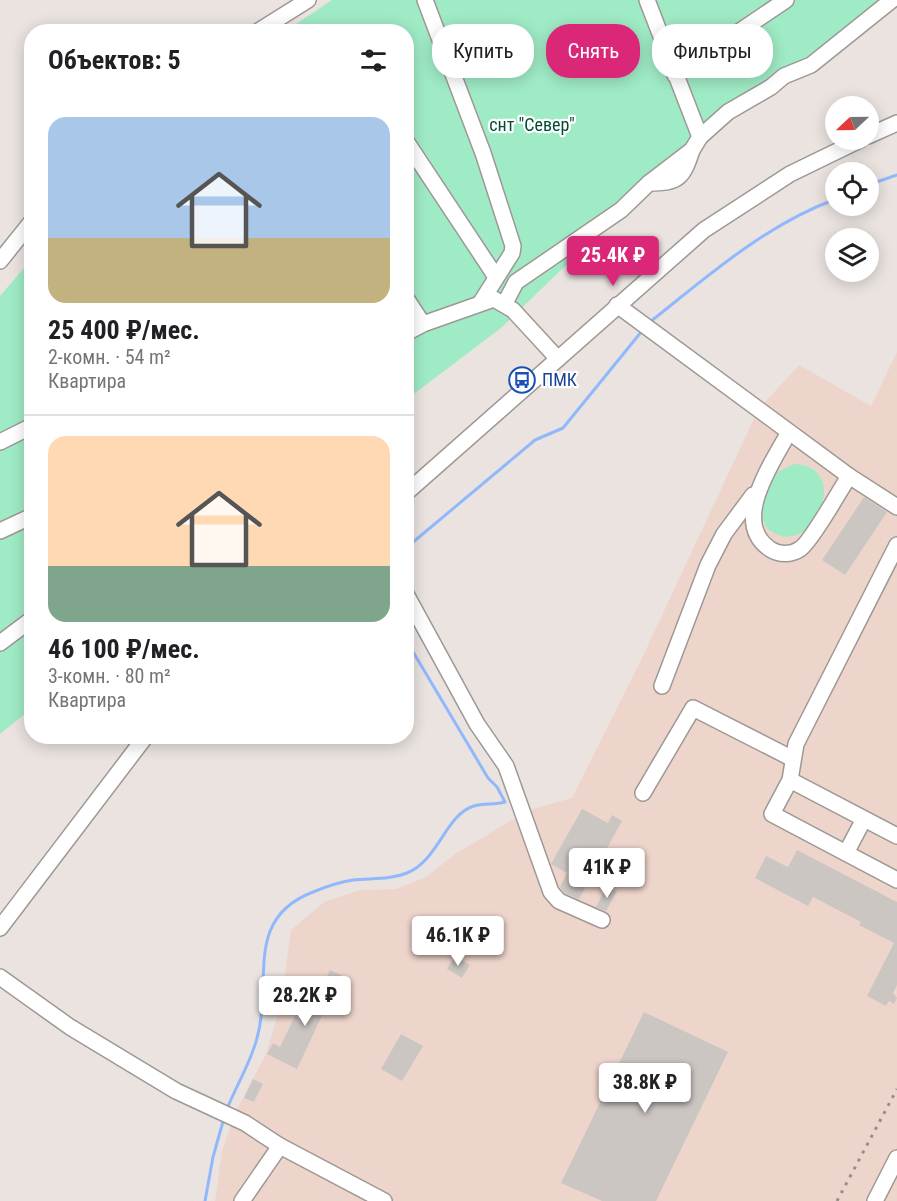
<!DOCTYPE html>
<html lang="ru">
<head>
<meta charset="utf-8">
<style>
  body { margin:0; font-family:"Roboto Condensed",sans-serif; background:#f2f2f2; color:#202124; height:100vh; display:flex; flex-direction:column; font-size:22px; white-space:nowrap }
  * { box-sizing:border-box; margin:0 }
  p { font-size:20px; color:#757577 }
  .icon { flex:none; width:33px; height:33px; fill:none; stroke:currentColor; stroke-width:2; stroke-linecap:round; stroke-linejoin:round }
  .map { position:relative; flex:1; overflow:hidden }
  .panel { position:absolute; left:24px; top:24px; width:390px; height:720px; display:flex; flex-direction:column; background:#fff; border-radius:24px; box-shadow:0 3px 15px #0003 }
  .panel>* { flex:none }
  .guide { position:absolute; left:432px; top:24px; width:375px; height:54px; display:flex; gap:12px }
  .needle { width:39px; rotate:248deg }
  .fabs { position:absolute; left:825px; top:96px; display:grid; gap:12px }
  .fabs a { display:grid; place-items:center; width:54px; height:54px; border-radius:50%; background:#fff; box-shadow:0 3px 15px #0003; font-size:30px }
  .price { position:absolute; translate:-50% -51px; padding:0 14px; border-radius:6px; background:#fff; color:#222; font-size:20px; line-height:39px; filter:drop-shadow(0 2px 3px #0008) }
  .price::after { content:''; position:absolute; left:50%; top:36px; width:18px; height:14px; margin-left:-9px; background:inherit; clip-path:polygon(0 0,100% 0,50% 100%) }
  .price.selected { background:#db2777; color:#fff }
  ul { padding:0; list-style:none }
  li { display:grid; align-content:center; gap:12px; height:318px; padding:0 24px }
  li+li { border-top:2px solid #e0e0e0 }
  li span { display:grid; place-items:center; height:186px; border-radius:18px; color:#555 }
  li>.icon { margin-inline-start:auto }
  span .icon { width:108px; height:108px; fill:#fffc; stroke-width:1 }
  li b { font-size:26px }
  h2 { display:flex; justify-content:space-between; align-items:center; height:72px; padding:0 24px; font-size:26px }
  .pill { padding:0 21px; border-radius:24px; background:#fff; box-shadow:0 3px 15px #0003; font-size:21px; line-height:54px }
  .pill.selected { background:#db2777; color:#fff }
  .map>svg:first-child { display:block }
  .industrial { fill:#eed5cc }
  .green { fill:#9febc5 }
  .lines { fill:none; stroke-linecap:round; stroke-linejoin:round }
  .stream { stroke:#92b8fc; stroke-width:3 }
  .building { fill:#ccc6c3 }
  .minor-casing { stroke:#9e9895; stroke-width:18 }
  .minor { stroke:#fff; stroke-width:15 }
  .rail { stroke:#948f8c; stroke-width:3; stroke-dasharray:3 6; stroke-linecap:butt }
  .labels { text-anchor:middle; stroke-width:4.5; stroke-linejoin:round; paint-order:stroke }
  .park-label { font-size:18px; fill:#004c32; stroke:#fff }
  .transit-label { font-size:18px; fill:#164399; stroke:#fff; text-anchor:start }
</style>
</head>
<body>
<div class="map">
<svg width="897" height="1201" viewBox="0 0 897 1201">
  <rect width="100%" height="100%" fill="#eae3e0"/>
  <polygon class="industrial" points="897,352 897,1201 215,1201 222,1151 236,1111 266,1054 280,1008 291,930 324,902 360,890 396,889 426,877 455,854 529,810 572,798 642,658 758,410 799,365 871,406"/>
  <g class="green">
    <polygon points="332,0 640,0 693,138 689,146 501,328 407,399 406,32 284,32"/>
    <polygon points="651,0 886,0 702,131"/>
    <polygon points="31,260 31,709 0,734 0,296"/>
    <path d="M794 464C856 466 809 568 766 527L759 508 776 473Z"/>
  </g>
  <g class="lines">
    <g class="stream">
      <polyline points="868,185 897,175"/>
      <path d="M650 322C708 276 765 225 836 199"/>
      <polyline points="406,548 535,440 563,428 642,331"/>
      <path d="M227 1109C236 1086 251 1062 257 1038 273 981 243 919 313 892 325 887 340 882 353 880 371 878 390 880 407 873 438 861 446 814 474 806 484 803 494 805 505 802L497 787 488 778 406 640"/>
      <polyline points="205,1201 213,1157 224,1118"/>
    </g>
  </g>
  <g class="building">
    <polygon points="864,497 887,512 845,575 822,560"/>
    <polygon points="582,809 608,823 612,815 622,821 607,848 623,857 605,890 589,881 579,899 565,893 560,887 567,873 551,864"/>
    <polygon points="797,850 897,902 897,985 893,993 897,998 894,1004 889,1001 886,1006 867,996 894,943 859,925 861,922 813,897 808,906 755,878 766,856 788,867"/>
    <polygon points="607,886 617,891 606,911 596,907"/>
    <polygon points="455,956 470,965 462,978 447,969"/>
    <polygon points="330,970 341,975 297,1069 267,1054 273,1043 280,1047 295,1016 305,1021"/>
    <polygon points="644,1012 728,1052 656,1201 602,1201 561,1183"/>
    <polygon points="401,1034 423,1046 402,1081 381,1069"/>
    <polygon points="253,1079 263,1084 254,1102 244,1098"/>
  </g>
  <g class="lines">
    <g class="minor-casing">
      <g id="minor">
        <polyline points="425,0 483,153 513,246 512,253 481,302"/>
        <polyline points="647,0 700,137"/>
        <polyline points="257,32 308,0"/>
        <polyline points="675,75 786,0"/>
        <polyline points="868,136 897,123"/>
        <polyline points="406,141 496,277"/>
        <path d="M649 183C679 183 683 178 692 150"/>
        <polyline points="0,261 32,221"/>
        <polyline points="406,298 423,324"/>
        <polyline points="505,303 516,282 621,210 649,183 692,150 700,137 728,112 771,87 784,76 811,65 892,0"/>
        <path d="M617 305 849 476C841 489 810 543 800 549 791 555 779 555 770 549 730 522 773 462 789 432"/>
        <polyline points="406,333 423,324 494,299 513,310 558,359"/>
        <polyline points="0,442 32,426"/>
        <polyline points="849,476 897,507"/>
        <polyline points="406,493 704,230 790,174 860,140"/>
        <polyline points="0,531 32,516"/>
        <polyline points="897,545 796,744 790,780 772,814 897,880"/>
        <polyline points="406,594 477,724 506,766 551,892 559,901 602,920"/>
        <polyline points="0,643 32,619"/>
        <polyline points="662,686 708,565 724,534 753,495"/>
        <polyline points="790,780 897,836"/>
        <polyline points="643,793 693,708 791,758"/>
        <polyline points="846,853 864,819"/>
        <polyline points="0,928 146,736"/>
        <polyline points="0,977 70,1027 176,1091 245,1123 280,1146 384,1201"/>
        <polyline points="242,1201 280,1146"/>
        <polyline points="875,1201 897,1158"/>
      </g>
    </g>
    <use href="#minor" class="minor"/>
    <polyline class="rail" points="837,1201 897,1089"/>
  </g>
  <defs>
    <g id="bus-ring" transform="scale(1.35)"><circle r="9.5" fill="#fff" stroke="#1a4fb4" stroke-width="1.5"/><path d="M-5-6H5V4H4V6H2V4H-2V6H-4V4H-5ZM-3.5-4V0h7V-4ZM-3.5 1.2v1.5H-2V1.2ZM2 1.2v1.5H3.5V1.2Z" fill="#1a4fb4"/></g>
  </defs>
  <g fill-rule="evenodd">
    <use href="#bus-ring" x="522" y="380"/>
  </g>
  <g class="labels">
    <g class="park-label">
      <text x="532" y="131">снт "Север"</text>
    </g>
    <g class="transit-label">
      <text x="542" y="386">ПМК</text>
    </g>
  </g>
</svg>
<div class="fabs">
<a><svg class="needle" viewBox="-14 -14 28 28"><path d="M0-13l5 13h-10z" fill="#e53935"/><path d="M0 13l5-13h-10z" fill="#757577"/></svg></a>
<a><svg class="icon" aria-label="locate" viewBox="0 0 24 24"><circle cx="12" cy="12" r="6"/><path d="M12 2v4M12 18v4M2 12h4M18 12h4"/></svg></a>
<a><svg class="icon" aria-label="layers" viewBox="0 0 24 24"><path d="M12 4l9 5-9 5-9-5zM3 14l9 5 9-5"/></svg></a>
</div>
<b class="price selected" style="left:613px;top:287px">25.4K ₽</b>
<b class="price" style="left:607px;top:899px">41K ₽</b>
<b class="price" style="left:458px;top:967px">46.1K ₽</b>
<b class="price" style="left:305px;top:1027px">28.2K ₽</b>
<b class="price" style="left:645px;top:1114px">38.8K ₽</b>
<div class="guide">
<a class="pill">Купить</a>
<a class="pill selected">Снять</a>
<a class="pill">Фильтры</a>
</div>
<section class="panel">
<h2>Объектов: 5<svg class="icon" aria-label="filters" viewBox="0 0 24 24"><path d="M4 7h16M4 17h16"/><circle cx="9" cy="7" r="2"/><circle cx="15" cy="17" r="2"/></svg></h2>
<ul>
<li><span style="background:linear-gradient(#a9c7e8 65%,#c2b280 0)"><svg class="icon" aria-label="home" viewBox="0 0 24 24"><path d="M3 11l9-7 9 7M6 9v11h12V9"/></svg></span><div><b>25 400 ₽/мес.</b><p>2-комн. · 54 m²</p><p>Квартира</p></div></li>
<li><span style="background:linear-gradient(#ffd9b3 70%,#7fa58c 0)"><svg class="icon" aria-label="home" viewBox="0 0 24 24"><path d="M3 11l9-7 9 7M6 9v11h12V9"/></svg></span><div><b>46 100 ₽/мес.</b><p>3-комн. · 80 m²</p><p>Квартира</p></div></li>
</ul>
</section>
</div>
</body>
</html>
